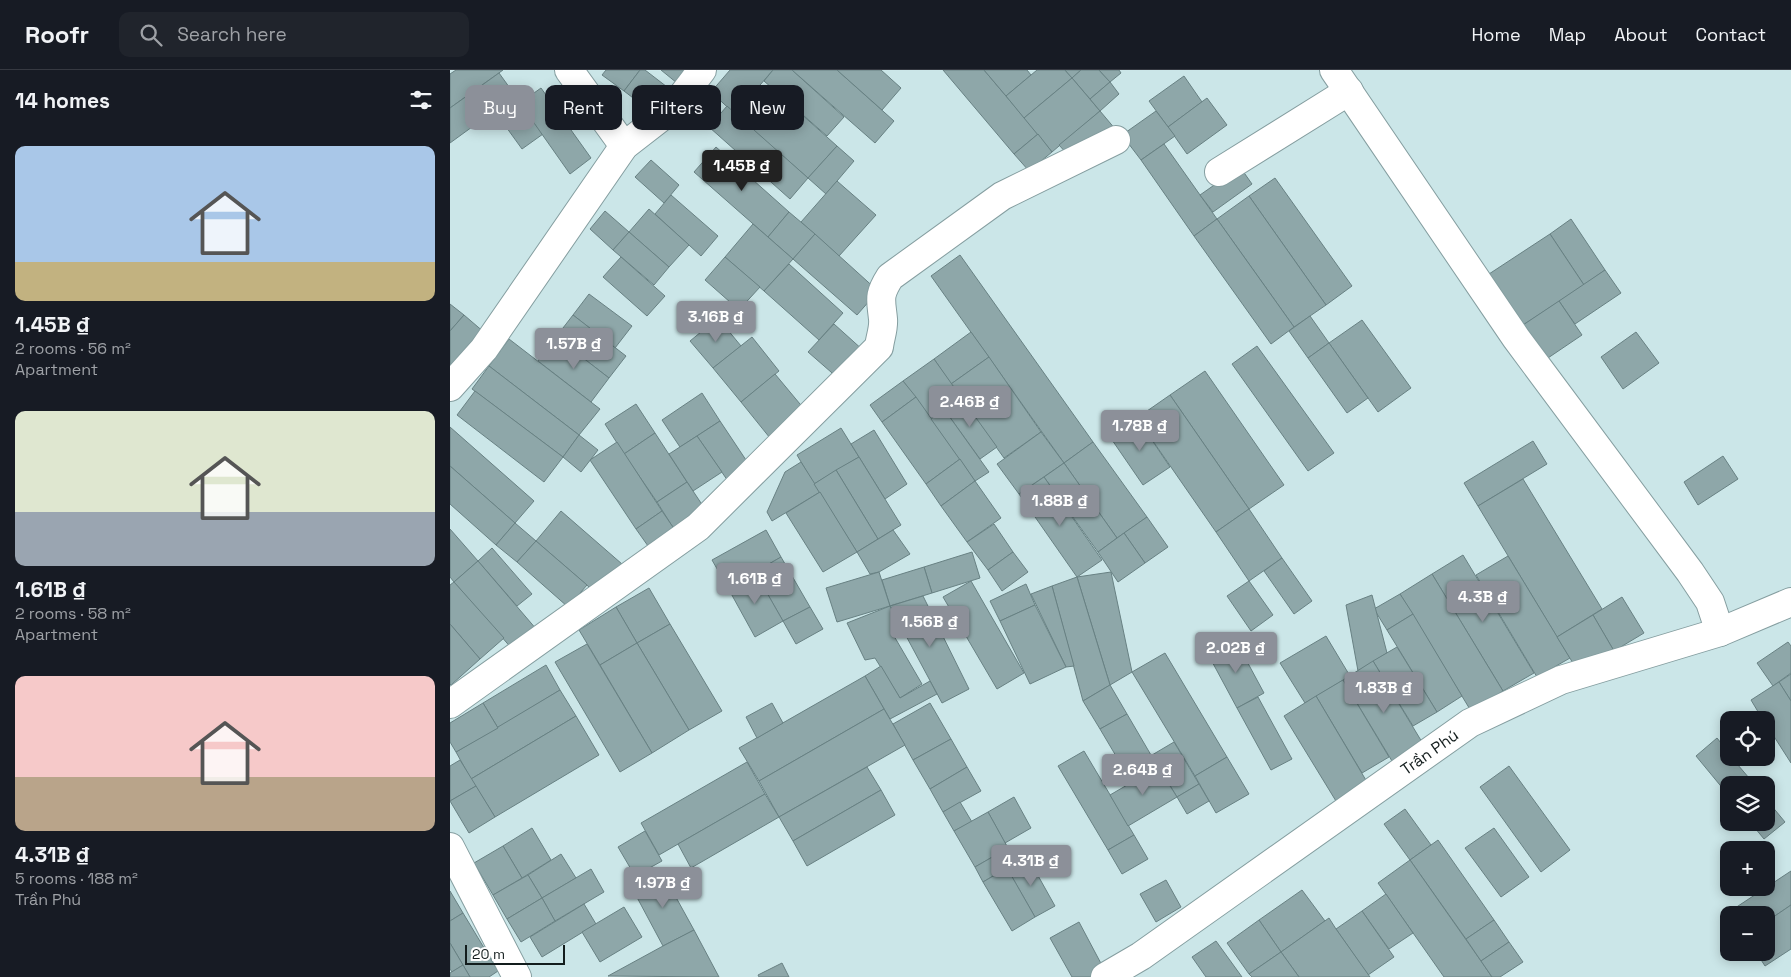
<!DOCTYPE html>
<html lang="en">
<head>
<meta charset="utf-8">
<style>
  body { margin:0; font-family:"Space Grotesk",sans-serif; background:#20242c; color:#f1f3f6; height:100vh; display:flex; flex-direction:column; font-size:19px; white-space:nowrap }
  * { box-sizing:border-box; margin:0 }
  p { font-size:16px; color:#9ea1a6 }
  .icon { flex:none; width:28px; height:28px; fill:none; stroke:currentColor; stroke-width:2; stroke-linecap:round; stroke-linejoin:round }
  .map { position:relative; flex:1; overflow:hidden }
  .drawer { display:flex; flex-direction:column; background:#171b24; width:450px }
  .drawer>* { flex:none }
  .hud { position:absolute; left:15px; top:15px; width:475px; height:45px; display:flex; gap:10px }
  .tools { position:absolute; left:1270px; top:641px; display:grid; gap:10px }
  .tools a { display:grid; place-items:center; width:55px; height:55px; border-radius:10px; background:#171b24; box-shadow:0 2px 12px #0003; font-size:25px }
  .scale { position:absolute; left:15px; bottom:12px; width:100px; box-sizing:border-box; padding-left:5px; border:2px solid #131d1d; border-top:0; font-size:14px; line-height:18px; white-space:nowrap; color:#131d1d; -webkit-text-stroke:4px #fff; paint-order:stroke }
  .price { position:absolute; translate:-50% -42px; padding:0 11px; border-radius:5px; background:#8c9099; color:#fff; font-size:16px; line-height:32px; filter:drop-shadow(0 1px 2px #0008) }
  .price::after { content:''; position:absolute; left:50%; top:30px; width:15px; height:11px; margin-left:-8px; background:inherit; clip-path:polygon(0 0,100% 0,50% 100%) }
  .price.selected { background:#222; color:#fff }
  ul { padding:0; list-style:none }
  li { display:grid; align-content:center; gap:10px; height:265px; padding:0 15px }
  li span { display:grid; place-items:center; height:155px; border-radius:10px; color:#555 }
  li>.icon { margin-inline-start:auto }
  span .icon { width:90px; height:90px; fill:#fffc; stroke-width:1 }
  li b { font-size:21px }
  h2 { display:flex; justify-content:space-between; align-items:center; height:60px; padding:0 15px; font-size:21px }
  .tag { padding:0 18px; border-radius:10px; background:#171b24; box-shadow:0 2px 12px #0003; font-size:18px; line-height:45px }
  .tag.selected { background:#8c9099; color:#fff }
  header { display:flex; align-items:center; gap:30px; box-sizing:border-box; height:70px; padding:0 25px; background:#171b24; border-bottom:1px solid #363941 }
  header strong { font-size:24px }
  nav { display:flex; gap:28px; margin-inline-start:auto; font-size:18px }
  .search { width:350px; height:45px; background:#20242c; display:flex; align-items:center; gap:12px; box-sizing:border-box; padding:0 18px; border-radius:10px; color:#9ea1a6; font-size:19px }
  main { display:flex; flex:1; min-height:0 }
  .map>svg:first-child { display:block }
  .building { fill:#8ea7a9; stroke:#688183 }
  .lines { fill:none; stroke-linecap:round; stroke-linejoin:round }
  .minor-casing { stroke:#859ea0; stroke-width:30 }
  .minor { stroke:#fff; stroke-width:28 }
  .labels { text-anchor:middle; stroke-width:4.5; stroke-linejoin:round; paint-order:stroke }
  .street-label { font-size:16px; fill:#131d1d; stroke:#fff }
</style>
</head>
<body>
<header>
<strong>Roofr</strong>
<div class="search"><svg class="icon" aria-label="search" viewBox="0 0 24 24"><circle cx="10" cy="10" r="6"/><path d="M15 15l6 6"/></svg>Search here</div>
<nav><a>Home</a><a>Map</a><a>About</a><a>Contact</a></nav>
</header>
<main>
<section class="drawer">
<h2>14 homes<svg class="icon" aria-label="filters" viewBox="0 0 24 24"><path d="M4 7h16M4 17h16"/><circle cx="9" cy="7" r="2"/><circle cx="15" cy="17" r="2"/></svg></h2>
<ul>
<li><span style="background:linear-gradient(#a9c7e8 75%,#c2b280 0)"><svg class="icon" aria-label="home" viewBox="0 0 24 24"><path d="M3 11l9-7 9 7M6 9v11h12V9"/></svg></span><div><b>1.45B ₫</b><p>2 rooms · 56 m²</p><p>Apartment</p></div></li>
<li><span style="background:linear-gradient(#dfe7d0 65%,#9aa5b1 0)"><svg class="icon" aria-label="home" viewBox="0 0 24 24"><path d="M3 11l9-7 9 7M6 9v11h12V9"/></svg></span><div><b>1.61B ₫</b><p>2 rooms · 58 m²</p><p>Apartment</p></div></li>
<li><span style="background:linear-gradient(#f6c9c9 65%,#b9a48a 0)"><svg class="icon" aria-label="home" viewBox="0 0 24 24"><path d="M3 11l9-7 9 7M6 9v11h12V9"/></svg></span><div><b>4.31B ₫</b><p>5 rooms · 188 m²</p><p>Trần Phú</p></div></li>
</ul>
</section>
<div class="map">
<svg width="1341" height="907" viewBox="0 0 1341 907">
  <rect width="100%" height="100%" fill="#cbe6e8"/>
  <g class="building">
    <polygon points="6,0 53,0 0,38 0,4"/>
    <polygon points="156,0 190,0 174,21 152,5"/>
    <polygon points="190,0 195,0 221,20 204,44 174,21"/>
    <polygon points="211,0 237,0 227,13"/>
    <polygon points="280,0 323,0 285,44 261,22"/>
    <polygon points="323,0 342,0 394,47 377,66 314,11"/>
    <polygon points="342,0 387,0 444,51 425,73"/>
    <polygon points="387,0 431,0 451,18 432,40"/>
    <polygon points="493,0 534,0 588,64 564,84"/>
    <polygon points="534,0 577,0 581,5 556,26"/>
    <polygon points="587,0 615,0 622,8 574,48 556,26"/>
    <polygon points="615,0 631,0 622,8"/>
    <polygon points="631,0 649,0 660,12 640,29 622,8"/>
    <polygon points="649,0 669,0 671,3 660,12"/>
    <polygon points="49,3 93,64 72,79 28,18"/>
    <polygon points="734,6 752,32 718,57 699,31"/>
    <polygon points="622,8 650,41 602,82 574,48"/>
    <polygon points="660,12 669,24 650,41 640,29"/>
    <polygon points="28,18 44,41 0,73 0,38"/>
    <polygon points="91,18 141,88 120,104 70,33"/>
    <polygon points="322,18 387,76 358,108 293,51"/>
    <polygon points="757,28 777,55 737,84 718,57"/>
    <polygon points="277,36 358,108 340,129 259,57"/>
    <polygon points="650,41 666,60 618,85 609,75"/>
    <polygon points="706,41 725,66 691,90 672,65"/>
    <polygon points="588,64 602,82 579,101 564,84"/>
    <polygon points="714,74 767,149 744,166 691,90"/>
    <polygon points="387,76 404,91 376,124 358,108"/>
    <polygon points="266,77 339,142 318,167 244,102"/>
    <polygon points="201,90 229,115 214,133 185,107"/>
    <polygon points="790,97 802,114 763,142 750,125"/>
    <polygon points="825,108 902,216 876,235 799,126"/>
    <polygon points="387,111 426,145 389,186 351,152"/>
    <polygon points="221,125 268,166 251,186 205,144"/>
    <polygon points="799,126 876,235 844,257 767,149"/>
    <polygon points="199,139 239,175 219,197 179,162"/>
    <polygon points="155,141 179,162 163,180 140,159"/>
    <polygon points="339,142 365,164 343,189 318,167"/>
    <polygon points="767,149 844,257 821,274 744,166"/>
    <polygon points="1121,149 1155,200 1134,215 1100,164"/>
    <polygon points="303,154 343,189 314,221 275,187"/>
    <polygon points="179,162 219,197 204,215 163,180"/>
    <polygon points="365,164 428,221 407,245 343,189"/>
    <polygon points="1100,164 1134,215 1073,255 1039,204"/>
    <polygon points="510,185 643,372 614,393 481,206"/>
    <polygon points="171,187 215,226 197,246 153,207"/>
    <polygon points="275,187 310,217 289,240 255,210"/>
    <polygon points="339,194 393,243 369,270 314,221"/>
    <polygon points="1155,200 1171,223 1125,254 1109,231"/>
    <polygon points="139,224 182,256 165,278 123,245"/>
    <polygon points="1109,231 1132,265 1095,290 1073,255"/>
    <polygon points="0,234 14,245 0,261"/>
    <polygon points="14,245 35,263 0,305 0,261"/>
    <polygon points="123,245 176,286 159,308 106,267"/>
    <polygon points="860,246 879,273 858,288 839,261"/>
    <polygon points="268,248 291,276 263,298 240,271"/>
    <polygon points="912,250 961,318 928,342 879,273"/>
    <polygon points="384,254 414,281 389,309 358,282"/>
    <polygon points="521,262 539,287 501,314 484,289"/>
    <polygon points="1186,262 1209,293 1173,319 1151,287"/>
    <polygon points="106,267 159,308 141,332 88,291"/>
    <polygon points="302,267 329,301 291,332 263,298"/>
    <polygon points="59,269 150,339 129,365 39,296"/>
    <polygon points="879,273 918,328 897,343 858,288"/>
    <polygon points="807,276 884,383 858,401 782,294"/>
    <polygon points="539,287 591,362 554,388 501,314"/>
    <polygon points="484,289 511,327 481,349 453,311"/>
    <polygon points="39,296 129,365 113,387 22,319"/>
    <polygon points="755,301 834,415 799,439 720,325"/>
    <polygon points="325,304 355,340 320,368 291,332"/>
    <polygon points="453,311 466,327 432,352 420,335"/>
    <polygon points="25,321 113,387 94,412 7,345"/>
    <polygon points="252,323 270,351 230,377 212,350"/>
    <polygon points="720,325 799,439 766,462 687,348"/>
    <polygon points="466,327 510,389 476,414 432,352"/>
    <polygon points="511,327 547,377 530,389 494,339"/>
    <polygon points="186,334 205,363 174,384 155,354"/>
    <polygon points="494,339 539,402 525,411 481,349"/>
    <polygon points="687,348 720,397 693,415 660,367"/>
    <polygon points="270,351 302,399 280,414 247,366"/>
    <polygon points="0,357 84,431 65,453 0,396"/>
    <polygon points="391,358 409,387 364,414 347,385"/>
    <polygon points="424,360 457,414 435,429 401,374"/>
    <polygon points="591,362 614,393 569,424 547,394"/>
    <polygon points="205,363 237,412 207,432 174,384"/>
    <polygon points="129,365 148,380 131,402 113,387"/>
    <polygon points="247,366 272,402 243,421 219,384"/>
    <polygon points="1083,371 1097,394 1028,436 1014,413"/>
    <polygon points="167,372 212,441 186,459 140,390"/>
    <polygon points="643,372 697,447 667,468 614,393"/>
    <polygon points="1273,386 1288,409 1248,435 1234,412"/>
    <polygon points="409,387 451,455 428,469 386,400"/>
    <polygon points="510,389 525,411 491,436 476,414"/>
    <polygon points="351,392 370,422 322,451 317,442 335,402"/>
    <polygon points="614,393 667,468 648,482 594,407"/>
    <polygon points="0,396 65,453 46,475 0,434"/>
    <polygon points="386,400 428,469 407,482 364,414"/>
    <polygon points="594,407 652,490 627,507 569,424"/>
    <polygon points="1073,409 1152,539 1107,567 1028,436"/>
    <polygon points="525,411 551,448 517,472 491,436"/>
    <polygon points="237,412 255,439 224,459 207,432"/>
    <polygon points="370,422 407,482 373,502 336,443"/>
    <polygon points="799,439 832,488 799,511 766,462"/>
    <polygon points="111,441 172,494 146,523 86,471"/>
    <polygon points="212,441 229,466 203,483 186,459"/>
    <polygon points="697,447 718,477 695,493 674,463"/>
    <polygon points="65,453 86,471 67,492 46,475"/>
    <polygon points="544,454 563,482 538,500 517,472"/>
    <polygon points="0,459 28,491 4,512 0,507"/>
    <polygon points="316,460 331,487 278,518 262,490"/>
    <polygon points="443,460 460,484 429,502 420,504 407,482"/>
    <polygon points="674,463 695,493 668,512 648,482"/>
    <polygon points="86,471 137,515 118,537 67,492"/>
    <polygon points="42,478 82,524 67,536 28,491"/>
    <polygon points="522,482 530,508 482,523 474,497"/>
    <polygon points="563,482 578,502 552,521 538,500"/>
    <polygon points="1013,485 1084,603 1053,621 982,504"/>
    <polygon points="1058,486 1120,588 1087,607 1026,505"/>
    <polygon points="331,487 360,537 333,551 305,502"/>
    <polygon points="832,488 862,531 844,544 814,501"/>
    <polygon points="28,491 87,560 63,580 4,512"/>
    <polygon points="474,497 482,523 440,536 432,510"/>
    <polygon points="305,502 333,551 305,567 278,518"/>
    <polygon points="429,502 440,536 387,552 376,518"/>
    <polygon points="661,502 682,602 660,615 627,507"/>
    <polygon points="982,504 1053,621 1021,641 950,524"/>
    <polygon points="627,507 660,615 633,631 602,516"/>
    <polygon points="521,511 574,603 547,619 493,527"/>
    <polygon points="799,511 823,545 801,561 777,526"/>
    <polygon points="4,512 54,568 30,589 0,554 0,515"/>
    <polygon points="576,514 585,535 550,551 540,531"/>
    <polygon points="602,516 624,596 616,597 581,524"/>
    <polygon points="199,518 220,554 187,573 166,537"/>
    <polygon points="950,524 963,544 937,560 924,539"/>
    <polygon points="922,525 937,583 908,601 896,535"/>
    <polygon points="473,526 519,619 492,633 440,536"/>
    <polygon points="1172,527 1194,563 1164,581 1143,545"/>
    <polygon points="585,535 616,597 580,614 550,551"/>
    <polygon points="440,536 452,559 444,566 472,614 450,628 425,588 415,590 397,553"/>
    <polygon points="166,537 187,573 150,595 129,560"/>
    <polygon points="360,537 373,559 346,574 333,551"/>
    <polygon points="963,544 1012,626 987,642 937,560"/>
    <polygon points="1143,545 1164,581 1129,603 1107,567"/>
    <polygon points="0,554 30,589 1,615 0,614"/>
    <polygon points="220,554 272,641 239,660 187,573"/>
    <polygon points="876,566 900,606 855,633 830,593"/>
    <polygon points="786,571 814,623 787,638 759,586"/>
    <polygon points="1338,572 1341,576 1341,603 1323,616 1307,593"/>
    <polygon points="187,573 239,660 202,683 150,595"/>
    <polygon points="137,574 202,683 170,702 105,592"/>
    <polygon points="947,577 987,642 963,656 923,591"/>
    <polygon points="715,583 777,687 745,706 682,602"/>
    <polygon points="923,591 975,677 945,696 893,610"/>
    <polygon points="96,595 110,620 48,658 33,633"/>
    <polygon points="431,596 450,628 480,611 487,624 440,649 415,606"/>
    <polygon points="1341,604 1341,631 1329,612"/>
    <polygon points="415,606 434,639 309,711 289,678"/>
    <polygon points="893,610 939,687 912,703 866,626"/>
    <polygon points="1329,612 1341,631 1341,693 1316,654 1316,650 1313,650 1301,630"/>
    <polygon points="660,615 677,644 650,659 633,631"/>
    <polygon points="110,620 126,646 21,709 6,682"/>
    <polygon points="866,626 920,717 889,736 834,646"/>
    <polygon points="808,627 842,689 821,700 787,638"/>
    <polygon points="33,633 48,658 6,682 0,672 0,653"/>
    <polygon points="322,633 333,653 307,668 296,647"/>
    <polygon points="480,633 501,669 463,690 443,654"/>
    <polygon points="434,639 455,675 329,747 309,711"/>
    <polygon points="677,644 708,697 682,713 650,659"/>
    <polygon points="126,646 149,685 45,747 21,709"/>
    <polygon points="1267,668 1279,683 1279,688 1282,688 1305,715 1279,715 1279,726 1246,686"/>
    <polygon points="501,669 517,697 480,719 463,690"/>
    <polygon points="724,672 749,714 727,727 702,685"/>
    <polygon points="634,681 684,765 658,780 608,696"/>
    <polygon points="777,687 799,724 766,743 745,706"/>
    <polygon points="10,690 26,716 0,731 0,696"/>
    <polygon points="297,692 315,724 209,785 191,753"/>
    <polygon points="1059,696 1120,780 1091,802 1030,717"/>
    <polygon points="417,697 431,720 343,771 329,747"/>
    <polygon points="517,697 531,721 493,742 480,719"/>
    <polygon points="708,697 727,727 678,756 660,725"/>
    <polygon points="749,714 759,731 737,744 727,727"/>
    <polygon points="26,716 45,747 19,763 0,731"/>
    <polygon points="431,720 445,745 357,796 343,771"/>
    <polygon points="315,724 329,747 241,798 228,774"/>
    <polygon points="564,727 581,758 555,773 538,742"/>
    <polygon points="1316,729 1335,752 1314,769 1300,752 1316,752"/>
    <polygon points="510,732 522,752 504,761 493,742"/>
    <polygon points="955,739 981,775 960,790 934,754"/>
    <polygon points="538,742 558,778 525,797 504,761"/>
    <polygon points="82,758 101,790 72,808 53,776"/>
    <polygon points="1044,758 1079,807 1051,827 1015,778"/>
    <polygon points="195,761 212,791 185,806 168,777"/>
    <polygon points="684,765 698,789 672,804 658,780"/>
    <polygon points="988,770 1044,850 1016,869 960,790"/>
    <polygon points="53,776 72,808 43,825 24,793"/>
    <polygon points="558,778 566,792 533,812 525,797"/>
    <polygon points="111,784 126,808 92,828 78,805"/>
    <polygon points="577,786 605,836 585,847 557,798"/>
    <polygon points="960,790 1031,891 1042,907 994,907 928,813"/>
    <polygon points="557,798 585,847 562,861 533,812"/>
    <polygon points="141,799 154,822 105,851 92,828"/>
    <polygon points="1341,801 1341,835 1316,852 1316,845 1281,845 1279,842"/>
    <polygon points="212,802 244,860 213,876 182,818"/>
    <polygon points="78,805 92,828 57,849 43,825"/>
    <polygon points="716,810 731,837 706,852 690,824"/>
    <polygon points="852,820 875,851 831,882 809,850"/>
    <polygon points="0,821 13,843 0,851"/>
    <polygon points="936,824 963,863 939,879 912,841"/>
    <polygon points="92,828 105,851 71,872 57,849"/>
    <polygon points="134,834 146,854 92,887 80,867"/>
    <polygon points="1341,835 1341,879 1315,896 1306,882 1316,882 1316,852"/>
    <polygon points="174,837 192,867 150,892 132,862"/>
    <polygon points="912,841 944,887 918,905 886,859"/>
    <polygon points="13,843 48,901 39,907 20,907 0,873 0,851"/>
    <polygon points="879,848 886,859 920,907 849,907 831,882"/>
    <polygon points="809,850 831,882 799,904 777,873"/>
    <polygon points="1044,850 1059,872 1031,891 1016,869"/>
    <polygon points="629,852 655,901 644,907 622,907 600,868"/>
    <polygon points="244,860 269,907 158,906 213,876"/>
    <polygon points="766,871 792,907 756,907 742,887"/>
    <polygon points="1059,872 1073,892 1050,907 1042,907 1031,891"/>
    <polygon points="0,873 13,895 2,902 0,899"/>
    <polygon points="831,882 849,907 802,907 799,904"/>
    <polygon points="332,893 339,907 309,907 308,905"/>
    <polygon points="13,895 20,907 0,907 0,903"/>
  </g>
  <g class="lines">
    <g class="minor-casing">
      <g id="minor">
        <polyline points="119,0 174,76"/>
        <polyline points="884,0 1066,268 1240,502 1260,532 1270,562"/>
        <polyline points="769,102 899,21"/>
        <polyline points="0,317 34,279 174,76 223,38 252,0"/>
        <path d="M0 634 248 457 429 277C430 268 434 258 433 249 431 229 428 226 440 207L552 126 666 70"/>
        <polyline points="0,777 67,907"/>
        <path id="s1" d="M655 907 691 886 1020 653 1111 610 1270 562 1341 532"/>
      </g>
    </g>
    <use href="#minor" class="minor"/>
  </g>
  <g class="labels">
    <g class="street-label">
      <text dy="6" stroke="none"><textPath href="#s1" startOffset="395">Trần Phú</textPath></text>
    </g>
  </g>
</svg>
<div class="tools">
<a><svg class="icon" aria-label="locate" viewBox="0 0 24 24"><circle cx="12" cy="12" r="6"/><path d="M12 2v4M12 18v4M2 12h4M18 12h4"/></svg></a>
<a><svg class="icon" aria-label="layers" viewBox="0 0 24 24"><path d="M12 4l9 5-9 5-9-5zM3 14l9 5 9-5"/></svg></a>
<a>+</a>
<a>−</a>
</div>
<div class="scale">20 m</div>
<b class="price selected" style="left:292px;top:122px">1.45B ₫</b>
<b class="price" style="left:266px;top:273px">3.16B ₫</b>
<b class="price" style="left:124px;top:300px">1.57B ₫</b>
<b class="price" style="left:520px;top:358px">2.46B ₫</b>
<b class="price" style="left:690px;top:382px">1.78B ₫</b>
<b class="price" style="left:610px;top:457px">1.88B ₫</b>
<b class="price" style="left:305px;top:535px">1.61B ₫</b>
<b class="price" style="left:1033px;top:553px">4.3B ₫</b>
<b class="price" style="left:480px;top:578px">1.56B ₫</b>
<b class="price" style="left:786px;top:604px">2.02B ₫</b>
<b class="price" style="left:934px;top:644px">1.83B ₫</b>
<b class="price" style="left:693px;top:726px">2.64B ₫</b>
<b class="price" style="left:581px;top:817px">4.31B ₫</b>
<b class="price" style="left:213px;top:839px">1.97B ₫</b>
<div class="hud">
<a class="tag selected">Buy</a>
<a class="tag">Rent</a>
<a class="tag">Filters</a>
<a class="tag">New</a>
</div>
</div>
</main>
</body>
</html>
